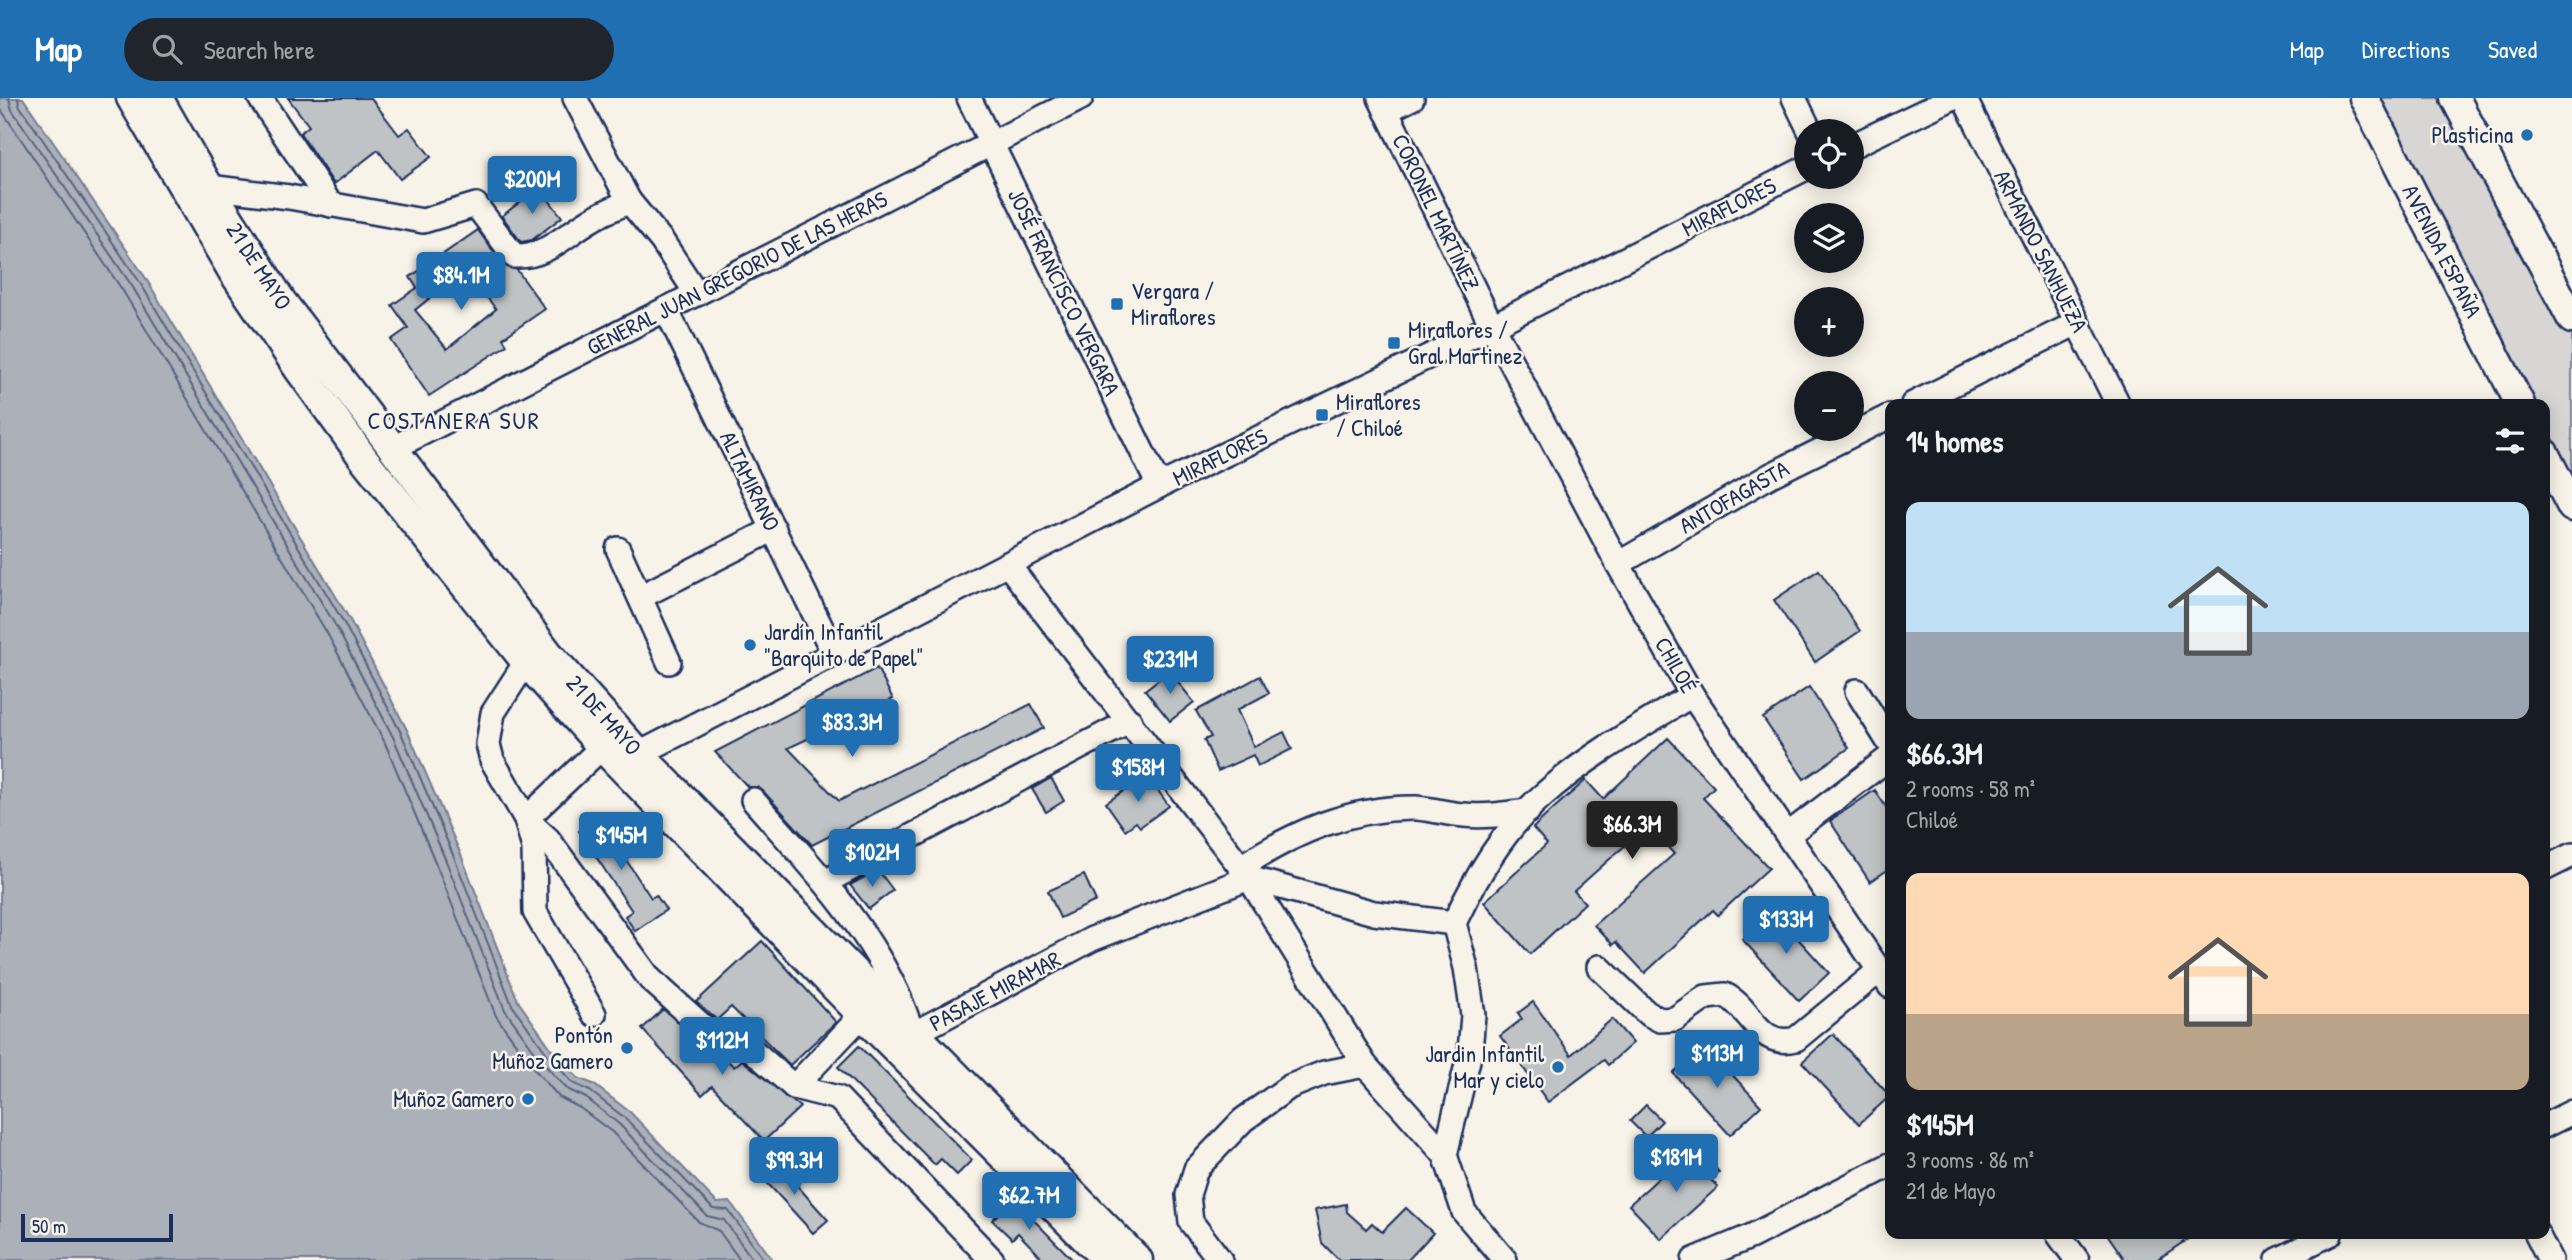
<!DOCTYPE html>
<html lang="en">
<head>
<meta charset="utf-8">
<style>
  body { margin:0; font-family:"Patrick Hand",sans-serif; background:#20242c; color:#f1f3f6; height:100vh; display:flex; flex-direction:column; font-size:26px; white-space:nowrap }
  * { box-sizing:border-box; margin:0 }
  p { font-size:23px; color:#9ea1a6 }
  .icon { flex:none; width:38px; height:38px; fill:none; stroke:currentColor; stroke-width:2; stroke-linecap:round; stroke-linejoin:round }
  .map { position:relative; flex:1; overflow:hidden }
  .details { position:absolute; left:1885px; top:301px; width:665px; height:840px; display:flex; flex-direction:column; background:#171b24; border-radius:14px; box-shadow:0 4px 18px #0003 }
  .details>* { flex:none }
  .buttons { position:absolute; left:1794px; top:21px; display:grid; gap:14px }
  .buttons a { display:grid; place-items:center; width:70px; height:70px; border-radius:50%; background:#171b24; box-shadow:0 4px 18px #0003; font-size:35px }
  .scale { position:absolute; left:21px; bottom:18px; width:152px; box-sizing:border-box; padding-left:7px; border:4px solid #1b2f5e; border-top:0; font-size:19px; line-height:24px; white-space:nowrap; color:#1b2f5e; -webkit-text-stroke:5px #f7f3e8; paint-order:stroke }
  .price { position:absolute; translate:-50% -60px; padding:0 16px; border-radius:7px; background:#1f6fb2; color:#fff; font-size:23px; line-height:46px; filter:drop-shadow(0 2px 4px #0008) }
  .price::after { content:''; position:absolute; left:50%; top:42px; width:21px; height:16px; margin-left:-10px; background:inherit; clip-path:polygon(0 0,100% 0,50% 100%) }
  .price.current { background:#222; color:#fff }
  ul { padding:0; list-style:none }
  li { display:grid; align-content:center; gap:14px; height:371px; padding:0 21px }
  li span { display:grid; place-items:center; height:217px; border-radius:14px; color:#555 }
  li>.icon { margin-inline-start:auto }
  span .icon { width:126px; height:126px; fill:#fffc; stroke-width:1 }
  li b { font-size:30px }
  h2 { display:flex; justify-content:space-between; align-items:center; height:84px; padding:0 21px; font-size:30px }
  header { display:flex; align-items:center; gap:42px; box-sizing:border-box; height:98px; padding:0 35px; background:#1f6fb2; color:#fff }
  header strong { font-size:33px }
  nav { display:flex; gap:38px; margin-inline-start:auto; font-size:24px }
  .search { width:490px; height:63px; background:#20242c; display:flex; align-items:center; gap:18px; box-sizing:border-box; padding:0 24px; border-radius:38px; color:#9ea1a6; font-size:26px }
  .map>svg:first-child { display:block }
  .green { fill:#d7d6d4; stroke:#798299; stroke-width:2 }
  .water { fill:#acb0b9; stroke:#727c95; stroke-width:2 }
  .lines { fill:none; stroke-linecap:round; stroke-linejoin:round }
  .shore { stroke:#556382; stroke-width:2 }
  .building { fill:#c0c3c5; stroke:#1b2f5e; stroke-width:2; fill-rule:evenodd }
  .minor-casing { stroke:#1b2f5e; stroke-width:28 }
  .major-casing { stroke:#1b2f5e; stroke-width:33 }
  .minor { stroke:#f7f3e8; stroke-width:23 }
  .major { stroke:#f7f3e8; stroke-width:28 }
  .poi-dot { fill:#1f6fb2; stroke:#f7f3e8; stroke-width:2.5 }
  .labels { text-anchor:middle; stroke-width:5; stroke-linejoin:round; paint-order:stroke }
  .poi-label { font-size:23px; fill:#1b2f5e; stroke:#f7f3e8; text-anchor:end }
  .street-label { font-size:23px; fill:#1b2f5e; stroke:#f7f3e8 }
  .neighbourhood-label { font-size:24px; letter-spacing:2px; fill:#1b2f5e; stroke:#f7f3e8 }
</style>
</head>
<body>
<header>
<strong>Map</strong>
<div class="search"><svg class="icon" aria-label="search" viewBox="0 0 24 24"><circle cx="10" cy="10" r="6"/><path d="M15 15l6 6"/></svg>Search here</div>
<nav><a>Map</a><a>Directions</a><a>Saved</a></nav>
</header>
<div class="map">
<svg width="2572" height="1162" viewBox="0 0 2572 1162">
  <rect width="100%" height="100%" fill="#f7f3e8"/>
  <filter id="ink" filterUnits="userSpaceOnUse"><feTurbulence type="fractalNoise" baseFrequency=".0143" numOctaves="2"/><feDisplacementMap in="SourceGraphic" scale="14" xChannelSelector="R" yChannelSelector="G"/><feConvolveMatrix kernelMatrix="1 2 1 2 8 2 1 2 1" color-interpolation-filters="sRGB"/></filter>
  <g filter="url(#ink)">
    <polygon class="green" points="2380,0 2444,0 2572,234 2572,380 2545,326 2544,306 2535,306"/>
    <polygon class="water" points="0,0 23,0 145,179 350,522 408,634 461,757 518,903 555,956 578,980 593,986 630,1014 717,1105 730,1104 773,1162 0,1162"/>
    <g class="lines">
      <g class="shore">
        <polyline points="9,0 12,12 132,188 337,530 394,641 446,763 505,912 543,965 567,991 586,1000 619,1026 707,1118 724,1122 753,1162"/>
        <polyline points="18,0 19,7 139,183 344,525 402,637 454,759 512,907 550,960 573,985 590,993 625,1020 713,1111 728,1112 764,1162"/>
        <polyline points="0,10 123,193 327,535 385,645 436,766 496,918 535,972 559,999 580,1010 612,1034 699,1124 719,1133 740,1162"/>
      </g>
    </g>
    <g class="building">
      <polygon points="288,0 371,0 399,37 409,30 431,59 400,81 378,52 334,86 300,35 309,28"/>
      <polygon points="539,89 562,119 532,142 521,144 502,118"/>
      <path d="M478 132 503 167 517 172 545 211 503 240 507 247 429 298 391 242 408 230 392 207 417 190 410 179ZM465 172 496 211 447 251 415 212Z"/>
      <polygon points="1819,472 1860,533 1815,564 1774,502"/>
      <polygon points="877,570 893,601 788,650 839,703 1031,606 1044,630 812,747 763,693 757,689 748,689 715,654"/>
      <polygon points="1169,573 1194,604 1170,623 1145,592"/>
      <polygon points="1260,578 1269,595 1237,612 1254,649 1284,634 1292,651 1258,668 1253,657 1218,673 1204,642 1211,639 1196,613"/>
      <polygon points="1809,589 1849,650 1804,681 1763,620"/>
      <polygon points="1668,640 1714,689 1703,700 1769,770 1718,817 1713,812 1645,875 1616,844 1613,847 1594,827 1674,756 1648,727 1574,793 1585,805 1530,856 1484,804 1547,746 1533,730 1553,711 1586,682 1603,701"/>
      <polygon points="1147,677 1169,708 1140,729 1136,724 1125,732 1106,705"/>
      <polygon points="1051,680 1064,703 1046,714 1032,691"/>
      <polygon points="1875,692 1890,715 1890,770 1870,784 1830,723"/>
      <polygon points="604,716 623,745 617,748 651,800 656,797 666,812 635,833 625,818 632,813 579,733"/>
      <polygon points="878,772 893,792 869,811 850,787"/>
      <polygon points="1084,777 1096,803 1060,820 1048,793"/>
      <polygon points="1773,813 1829,875 1799,903 1742,841"/>
      <polygon points="762,843 836,924 790,967 731,909 717,922 696,904"/>
      <polygon points="1533,904 1571,957 1612,921 1633,945 1608,967 1604,962 1548,1004 1500,938 1522,921 1518,915"/>
      <polygon points="663,911 708,951 721,956 734,969 742,962 800,1009 764,1043 712,988 702,997 642,931"/>
      <polygon points="1833,936 1890,998 1859,1026 1802,964"/>
      <polygon points="1704,946 1761,1008 1730,1037 1673,975"/>
      <polygon points="859,948 972,1062 957,1077 941,1061 935,1067 838,969"/>
      <polygon points="1646,1007 1662,1023 1646,1039 1630,1023"/>
      <polygon points="1686,1055 1694,1063 1702,1055 1719,1074 1710,1081 1718,1089 1661,1141 1629,1107"/>
      <polygon points="775,1063 828,1122 813,1135 760,1077"/>
      <polygon points="1013,1101 1073,1162 1044,1162 1018,1135 1012,1141 992,1122"/>
      <polygon points="1346,1106 1347,1114 1366,1131 1372,1125 1382,1134 1406,1110 1433,1135 1408,1162 1339,1162 1322,1145 1315,1112"/>
      <polygon points="2107,1136 2195,1136 2157,1162 2125,1162"/>
    </g>
    <g class="lines">
      <g class="minor-casing">
        <g id="minor">
          <polyline points="260,0 331,107"/>
          <polyline points="575,0 629,103"/>
          <polyline points="969,0 1159,388"/>
          <polyline points="1380,0 1492,228 1618,466 1692,597 1890,888"/>
          <polyline points="1794,0 1810,33"/>
          <polyline points="1964,0 2118,306"/>
          <polyline points="1386,13 1412,0"/>
          <polyline points="1852,48 1952,0"/>
          <path d="M209 89 289 99 423 123 476 107 514 158C545 160 564 138 589 123 601 115 616 110 629 103L662 143 697 196"/>
          <polyline points="666,211 833,554"/>
          <polyline points="1913,306 2077,225"/>
          <polyline points="393,350 1081,0"/>
          <polyline points="618,451 669,564"/>
          <polyline points="1618,466 1771,377 1890,318"/>
          <polyline points="1009,468 1249,780 1365,967 1445,1057 1464,1114 1505,1162"/>
          <polyline points="640,499 774,431"/>
          <polyline points="526,564 493,615 488,646 492,662 526,721 534,750 535,814 594,916"/>
          <polyline points="1857,593 1890,646"/>
          <polyline points="602,649 526,721 548,741 650,881 717,941 722,942 734,936 794,989 838,1000 992,1162"/>
          <polyline points="639,656 1159,388 1492,228 1806,70"/>
          <path d="M753 702C805 761 861 819 895 891 902 905 907 921 913 936L1092 841 1249 780"/>
          <polyline points="1789,736 1890,659"/>
          <path d="M1241 769C1294 734 1351 709 1416 710 1432 711 1448 716 1464 717 1485 719 1506 716 1528 713"/>
          <polyline points="2544,771 2572,757"/>
          <polyline points="1249,780 1374,815 1454,825"/>
          <polyline points="825,784 1130,623"/>
          <path d="M1599 869 1647 915 1660 922 1675 921 1706 899 1725 897C1752 910 1758 951 1796 941L1880 872"/>
          <polyline points="794,989 862,917"/>
          <polyline points="2544,1028 2572,1014"/>
          <path d="M1445 1057 1470 954 1473 917 1466 870 1454 825C1476 779 1503 732 1542 698 1587 658 1641 628 1692 597"/>
          <polyline points="2058,1136 2077,1162"/>
          <polyline points="2537,1136 2550,1162"/>
          <polyline points="1220,1162 1191,1124 1188,1097 1196,1071 1243,1022 1289,989 1324,975 1365,967"/>
          <polyline points="1694,1162 1752,1138 1890,1067"/>
          <polyline points="2278,1162 2330,1136"/>
        </g>
      </g>
      <g class="major-casing">
        <g id="major">
          <polyline points="131,0 233,174 298,270 364,361 526,564 602,649 862,917 1107,1162"/>
          <polyline points="158,0 209,89 282,204 548,555 639,656 1138,1162"/>
          <polyline points="2364,0 2520,306"/>
          <polyline points="2455,0 2572,221"/>
          <polyline points="2544,355 2572,409"/>
        </g>
      </g>
      <use href="#minor" class="minor"/>
      <use href="#major" class="major"/>
    </g>
  </g>
  <g class="poi-dot">
    <circle cx="2527" cy="37" r="7"/>
    <rect x="1110" y="199" width="14" height="14" rx="3.5"/>
    <rect x="1387" y="238" width="14" height="14" rx="3.5"/>
    <rect x="1315" y="310" width="14" height="14" rx="3.5"/>
    <circle cx="750" cy="547" r="7"/>
    <circle cx="627" cy="950" r="7"/>
    <circle cx="1558" cy="969" r="7"/>
    <circle cx="528" cy="1001" r="7"/>
  </g>
  <g class="labels">
    <g class="poi-label">
      <text x="2513" y="45">Plasticina</text>
      <text x="1131" y="201" text-anchor="start">Vergara /<tspan x="1131" dy="26">Miraflores</tspan></text>
      <text x="1408" y="240" text-anchor="start">Miraflores /<tspan x="1408" dy="26">Gral Martinez</tspan></text>
      <text x="1336" y="312" text-anchor="start">Miraflores<tspan x="1336" dy="26">/ Chiloé</tspan></text>
      <text x="764" y="542" text-anchor="start">Jardín Infantil<tspan x="764" dy="26">"Barquito de Papel"</tspan></text>
      <text x="613" y="945">Pontón<tspan x="613" dy="26">Muñoz Gamero</tspan></text>
      <text x="1544" y="964">Jardin Infantil<tspan x="1544" dy="26">Mar y cielo</tspan></text>
      <text x="514" y="1009">Muñoz Gamero</text>
    </g>
    <g class="street-label">
      <text transform="translate(1729 109) rotate(-27)" y="8">MIRAFLORES</text>
      <text transform="translate(1436 114) rotate(64)" y="8">CORONEL MARTÍNEZ</text>
      <text transform="translate(2041 153) rotate(63)" y="8">ARMANDO SANHUEZA</text>
      <text transform="translate(2442 153) rotate(63)" y="8">AVENIDA ESPAÑA</text>
      <text transform="translate(259 168) rotate(57)" y="8">21 DE MAYO</text>
      <text transform="translate(737 175) rotate(-27)" y="8">GENERAL JUAN GREGORIO DE LAS HERAS</text>
      <text transform="translate(1064 194) rotate(64)" y="8">JOSÉ FRANCISCO VERGARA</text>
      <text transform="translate(1220 359) rotate(-26)" y="8">MIRAFLORES</text>
      <text transform="translate(750 383) rotate(64)" y="8">ALTAMIRANO</text>
      <text transform="translate(1734 399) rotate(-30)" y="8">ANTOFAGASTA</text>
      <text transform="translate(1676 567) rotate(60)" y="8">CHILOÉ</text>
      <text transform="translate(604 617) rotate(48)" y="8">21 DE MAYO</text>
      <text transform="translate(995 893) rotate(-28)" y="8">PASAJE MIRAMAR</text>
    </g>
    <g class="neighbourhood-label">
      <text x="454" y="331">COSTANERA SUR</text>
    </g>
  </g>
</svg>
<div class="buttons">
<a><svg class="icon" aria-label="locate" viewBox="0 0 24 24"><circle cx="12" cy="12" r="6"/><path d="M12 2v4M12 18v4M2 12h4M18 12h4"/></svg></a>
<a><svg class="icon" aria-label="layers" viewBox="0 0 24 24"><path d="M12 4l9 5-9 5-9-5zM3 14l9 5 9-5"/></svg></a>
<a>+</a>
<a>−</a>
</div>
<div class="scale">50 m</div>
<b class="price" style="left:532px;top:118px">$200M</b>
<b class="price" style="left:461px;top:214px">$84.1M</b>
<b class="price" style="left:1170px;top:598px">$231M</b>
<b class="price" style="left:852px;top:661px">$83.3M</b>
<b class="price" style="left:1138px;top:706px">$158M</b>
<b class="price current" style="left:1632px;top:763px">$66.3M</b>
<b class="price" style="left:621px;top:774px">$145M</b>
<b class="price" style="left:872px;top:791px">$102M</b>
<b class="price" style="left:1786px;top:858px">$133M</b>
<b class="price" style="left:722px;top:979px">$112M</b>
<b class="price" style="left:1717px;top:992px">$113M</b>
<b class="price" style="left:1676px;top:1096px">$181M</b>
<b class="price" style="left:794px;top:1099px">$99.3M</b>
<b class="price" style="left:1029px;top:1134px">$62.7M</b>
<section class="details">
<h2>14 homes<svg class="icon" aria-label="filters" viewBox="0 0 24 24"><path d="M4 7h16M4 17h16"/><circle cx="9" cy="7" r="2"/><circle cx="15" cy="17" r="2"/></svg></h2>
<ul>
<li><span style="background:linear-gradient(#bfe0f5 60%,#9aa5b1 0)"><svg class="icon" aria-label="home" viewBox="0 0 24 24"><path d="M3 11l9-7 9 7M6 9v11h12V9"/></svg></span><div><b>$66.3M</b><p>2 rooms · 58 m²</p><p>Chiloé</p></div></li>
<li><span style="background:linear-gradient(#ffd9b3 65%,#b9a48a 0)"><svg class="icon" aria-label="home" viewBox="0 0 24 24"><path d="M3 11l9-7 9 7M6 9v11h12V9"/></svg></span><div><b>$145M</b><p>3 rooms · 86 m²</p><p>21 de Mayo</p></div></li>
</ul>
</section>
</div>
</body>
</html>
